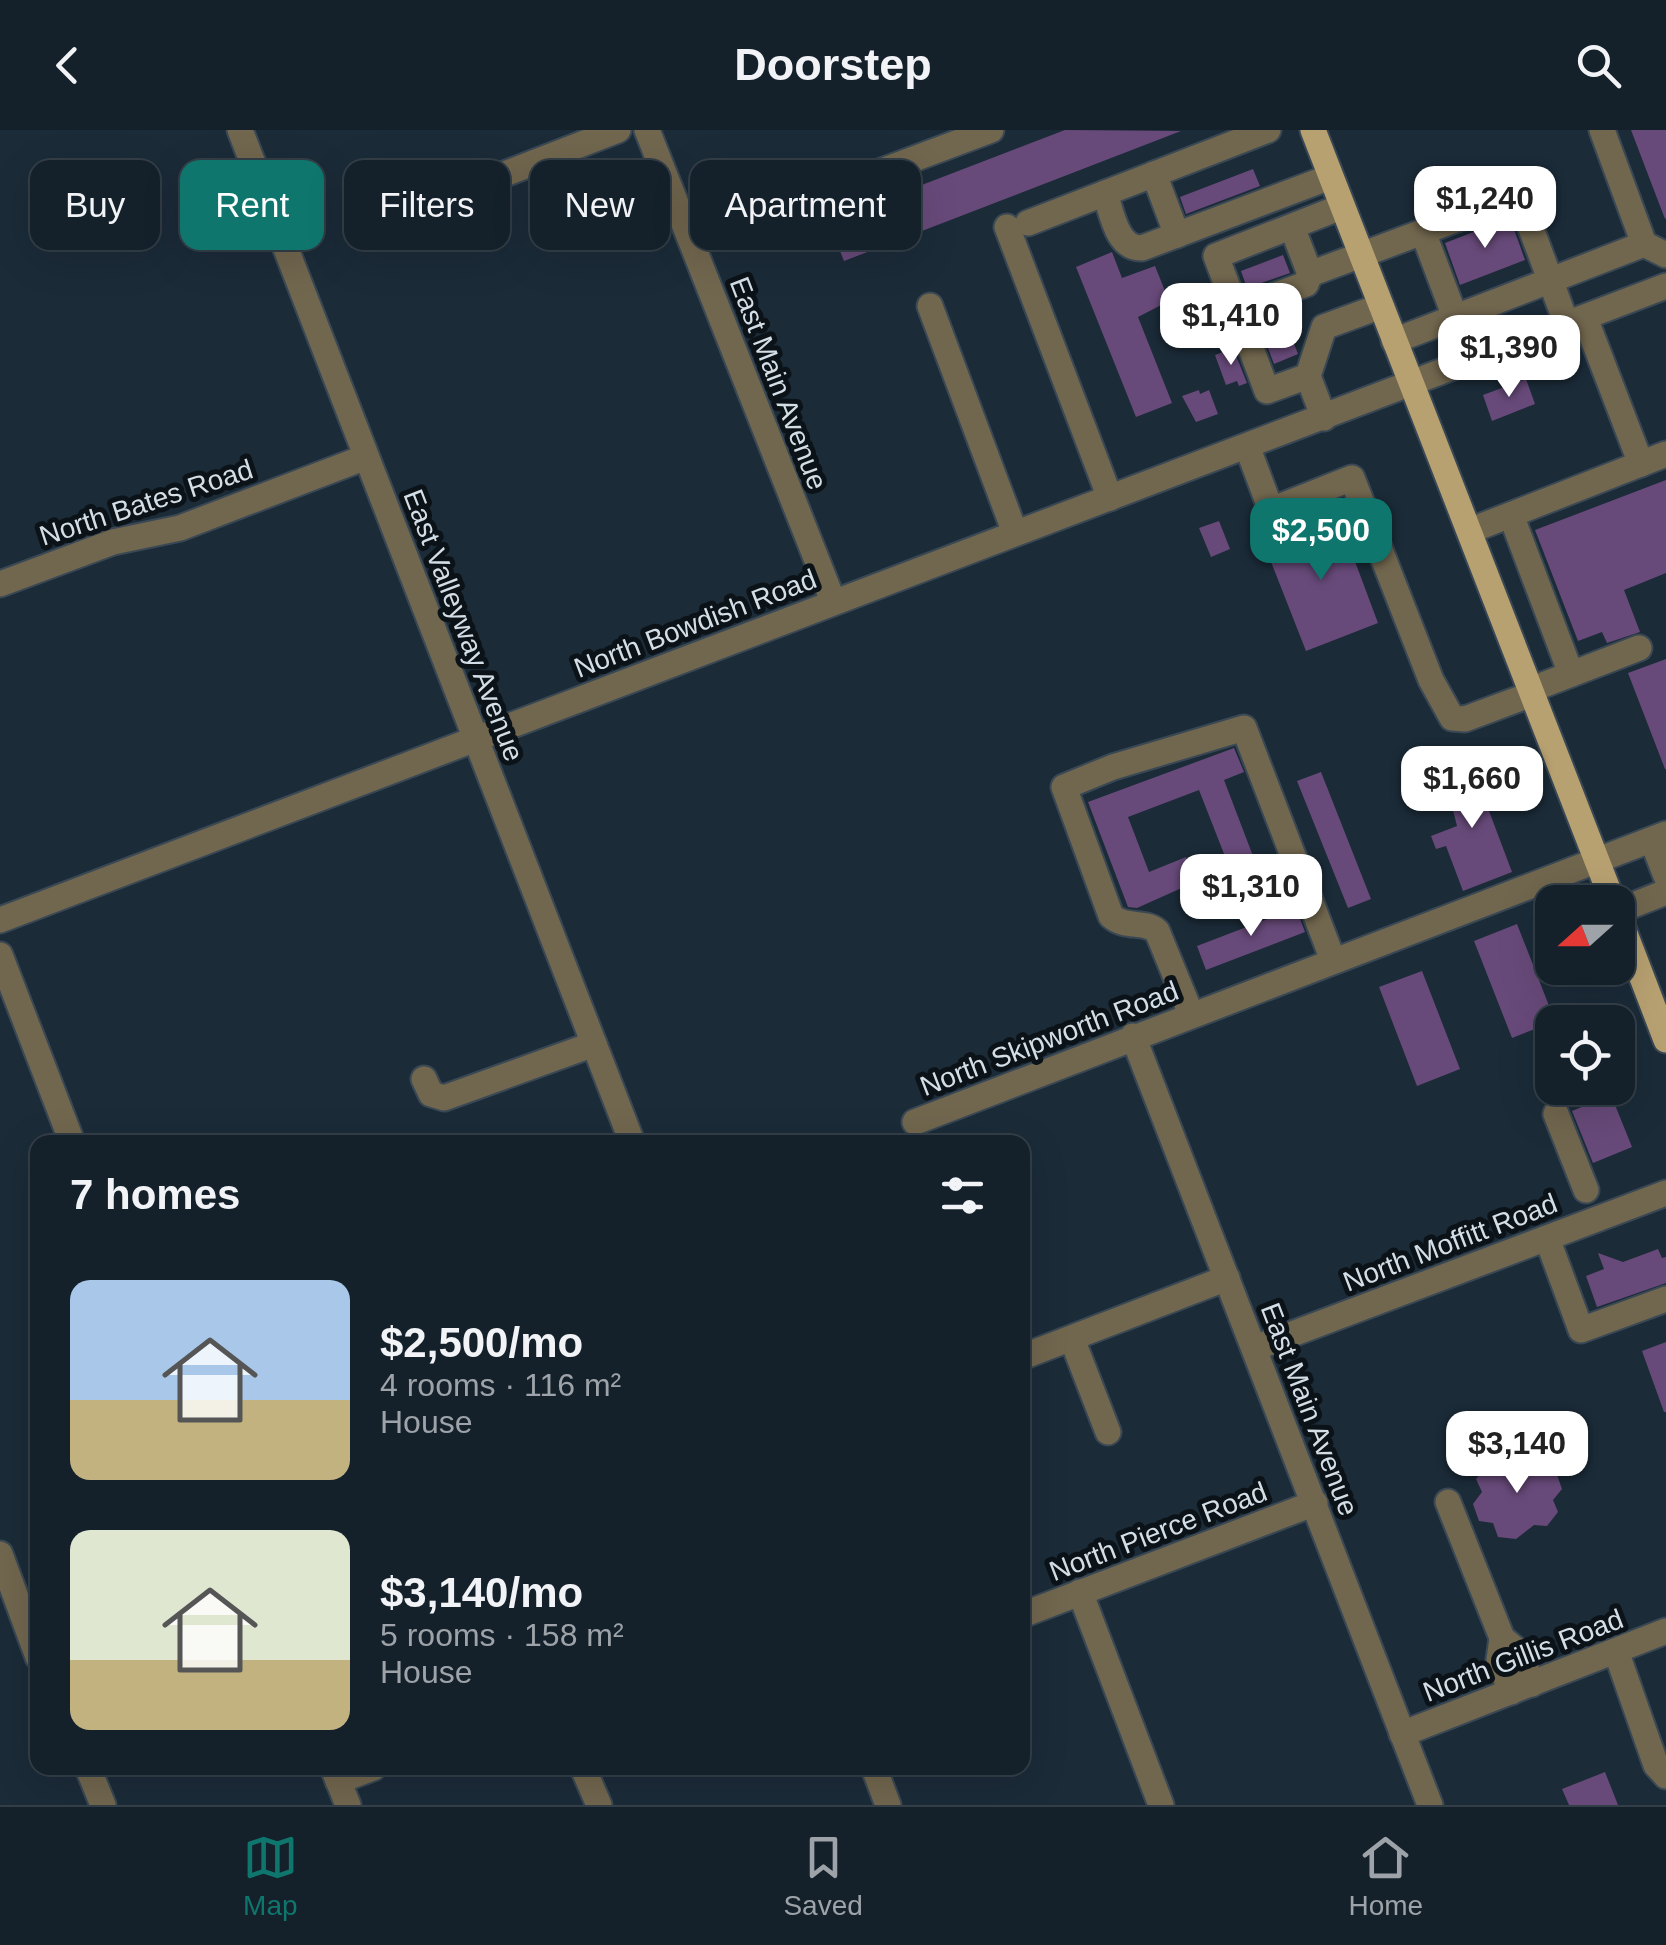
<!DOCTYPE html>
<html lang="en">
<head>
<meta charset="utf-8">
<style>
  body { margin:0; font-family:Arial,sans-serif; background:#1d2832; color:#f1f3f6; height:100vh; display:flex; flex-direction:column; font-size:38px; white-space:nowrap }
  * { box-sizing:border-box; margin:0 }
  p { font-size:32px; color:#9da3a8 }
  .icon { flex:none; width:55px; height:55px; fill:none; stroke:currentColor; stroke-width:2; stroke-linecap:round; stroke-linejoin:round }
  .map { position:relative; flex:1; overflow:hidden }
  .sheet { position:absolute; left:30px; top:1005px; width:1000px; height:640px; display:flex; flex-direction:column; background:#14202a; border-radius:20px; box-shadow:0 10px 40px #0002,0 0 0 2px #333e47 }
  .sheet>* { flex:none }
  .banner { position:absolute; left:30px; top:30px; width:1000px; height:90px; display:flex; gap:20px }
  .needle { width:65px; rotate:249deg }
  .buttons { position:absolute; left:1535px; top:755px; display:grid; gap:20px }
  .buttons a { display:grid; place-items:center; width:100px; height:100px; border-radius:20px; background:#14202a; box-shadow:0 10px 40px #0002,0 0 0 2px #333e47; font-size:50px }
  .price { position:absolute; translate:-50% -85px; padding:0 22px; border-radius:20px; background:#fff; color:#222; font-size:32px; line-height:65px; filter:drop-shadow(0 2px 5px #0008) }
  .price::after { content:''; position:absolute; left:50%; top:60px; width:30px; height:22px; margin-left:-15px; background:inherit; clip-path:polygon(0 0,100% 0,50% 100%) }
  .price.active { background:#0f766e; color:#fff }
  ul { padding:0; list-style:none }
  li { display:flex; align-items:center; gap:30px; height:250px; padding:0 40px }
  li span { display:grid; place-items:center; flex:none; width:280px; height:200px; border-radius:20px; color:#555 }
  li>.icon { margin-inline-start:auto }
  span .icon { width:120px; height:120px; fill:#fffc; stroke-width:1 }
  li b { font-size:42px }
  h2 { display:flex; justify-content:space-between; align-items:center; height:120px; padding:0 40px; font-size:42px }
  .tag { padding:0 35px; border-radius:20px; background:#14202a; box-shadow:0 10px 40px #0002,0 0 0 2px #333e47; font-size:35px; line-height:90px }
  .tag.active { background:#0f766e; color:#fff }
  header { display:flex; justify-content:space-between; align-items:center; height:130px; padding:0 40px; background:#14202a; font-size:45px; font-weight:600 }
  .tabs { display:flex; justify-content:space-around; align-items:center; height:140px; border-top:2px solid #333e47; background:#14202a; font-size:28px; color:#9da3a8 }
  .tabs a { display:grid; justify-items:center; gap:5px }
  .tabs .active { color:#0f766e }
  .map>svg:first-child { display:block }
  .building { fill:#684a7a }
  .lines { fill:none; stroke-linecap:round; stroke-linejoin:round }
  .minor-casing { stroke:#394854; stroke-width:29 }
  .major-casing { stroke:#394854; stroke-width:29 }
  .minor { stroke:#71664e; stroke-width:25 }
  .major { stroke:#b8a171; stroke-width:25 }
  .labels { text-anchor:middle; stroke-width:10; stroke-linejoin:round; paint-order:stroke }
  .street-label { font-size:28px; fill:#d4dee6; stroke:#0c1318 }
</style>
</head>
<body>
<header><svg class="icon" aria-label="back" viewBox="0 0 24 24"><path d="M15 5l-7 7 7 7"/></svg>Doorstep<svg class="icon" aria-label="search" viewBox="0 0 24 24"><circle cx="10" cy="10" r="6"/><path d="M15 15l6 6"/></svg></header>
<div class="map">
<svg width="1666" height="1675" viewBox="0 0 1666 1675">
  <rect width="100%" height="100%" fill="#1b2b38"/>
  <g class="building">
    <polygon points="1065,0 1181,1 844,131 828,91"/>
    <polygon points="1631,0 1666,0 1666,88 1665,89"/>
    <polygon points="1253,39 1260,56 1186,84 1180,67"/>
    <polygon points="1510,88 1525,130 1460,155 1445,113"/>
    <polygon points="1112,122 1122,148 1155,136 1169,171 1138,187 1172,273 1136,287 1076,137"/>
    <polygon points="1283,125 1290,143 1247,158 1241,141"/>
    <polygon points="1281,181 1298,224 1274,234 1257,189"/>
    <polygon points="1233,218 1247,253 1239,256 1237,251 1226,255 1215,225"/>
    <polygon points="1526,249 1535,274 1492,291 1483,265"/>
    <polygon points="1199,260 1200,264 1209,260 1218,284 1196,292 1182,266"/>
    <polygon points="1666,350 1666,443 1624,460 1640,502 1607,513 1602,502 1578,511 1535,400"/>
    <polygon points="1338,386 1378,493 1306,521 1264,414"/>
    <polygon points="1219,391 1230,419 1211,427 1199,398"/>
    <polygon points="1666,529 1666,639 1665,639 1628,543"/>
    <polygon points="1234,618 1244,642 1224,650 1261,747 1237,757 1199,660 1128,687 1149,742 1186,727 1195,752 1137,778 1128,777 1088,672"/>
    <polygon points="1476,632 1489,663 1483,665 1512,742 1463,761 1446,716 1436,719 1431,706 1457,696 1444,645"/>
    <polygon points="1321,642 1371,769 1348,778 1297,651"/>
    <polygon points="1296,778 1305,802 1206,840 1197,816"/>
    <polygon points="1517,794 1555,891 1512,908 1474,811"/>
    <polygon points="1422,841 1460,939 1417,956 1379,857"/>
    <polygon points="1611,965 1632,1017 1593,1033 1572,981"/>
    <polygon points="1658,1119 1662,1128 1666,1127 1666,1153 1597,1177 1586,1146 1604,1139 1598,1123 1623,1132"/>
    <polygon points="1666,1212 1666,1282 1664,1282 1642,1221"/>
    <polygon points="1519,1324 1537,1326 1542,1339 1556,1342 1562,1359 1553,1370 1558,1382 1547,1396 1534,1395 1516,1409 1498,1407 1493,1393 1479,1391 1473,1374 1482,1362 1476,1349 1488,1336 1510,1334"/>
    <polygon points="1605,1642 1618,1675 1569,1675 1562,1659"/>
  </g>
  <g class="lines">
    <g class="minor-casing">
      <g id="minor">
        <polyline points="240,0 632,1012"/>
        <polyline points="647,0 833,471"/>
        <polyline points="1602,0 1644,114"/>
        <polyline points="1154,44 1177,105"/>
        <polyline points="831,60 991,0"/>
        <polyline points="458,62 618,0"/>
        <path d="M1105 63C1112 84 1117 119 1142 118L1330 47"/>
        <polyline points="1028,93 1268,0"/>
        <polyline points="1007,97 1110,368"/>
        <polyline points="1292,97 1310,144"/>
        <polyline points="1423,102 1455,187"/>
        <polyline points="930,176 1015,403"/>
        <polyline points="1236,180 1306,154 1310,144 1519,66 1567,195"/>
        <polyline points="1466,183 1483,227"/>
        <polyline points="1585,188 1641,334"/>
        <polyline points="1394,211 1644,114 1666,125"/>
        <polyline points="1308,246 1267,261 1216,126 1341,77"/>
        <polyline points="1324,288 1308,246 1324,197 1381,176"/>
        <polyline points="1247,316 1271,380 1352,348 1431,550 1452,588 1465,589 1532,564"/>
        <polyline points="1511,385 1571,544"/>
        <polyline points="1469,401 1666,324"/>
        <polyline points="0,454 113,412 180,398 366,327"/>
        <polyline points="1530,560 1639,518"/>
        <polyline points="1652,710 1666,746"/>
        <polyline points="1618,781 1666,762"/>
        <polyline points="0,790 1666,156"/>
        <polyline points="0,825 72,1012"/>
        <path d="M1191 884 1157 801C1144 790 1126 799 1111 786L1064 657 1113 637 1244 598 1333 830"/>
        <polyline points="1133,906 1430,1675"/>
        <polyline points="424,949 431,964 444,968 594,914"/>
        <polyline points="1556,984 1586,1060"/>
        <polyline points="915,992 1666,704"/>
        <polyline points="1547,1108 1581,1200 1666,1169"/>
        <polyline points="1072,1209 1108,1302"/>
        <polyline points="1255,1218 1666,1063"/>
        <polyline points="1022,1227 1227,1148"/>
        <polyline points="1448,1372 1502,1508"/>
        <polyline points="0,1424 38,1527"/>
        <polyline points="1080,1462 1161,1675"/>
        <polyline points="1022,1485 1315,1373"/>
        <polyline points="1616,1521 1656,1635 1666,1646"/>
        <polyline points="1511,1562 1499,1530 1502,1508 1520,1523 1532,1554"/>
        <polyline points="1402,1604 1666,1501"/>
        <polyline points="88,1638 103,1675"/>
        <polyline points="333,1638 348,1675"/>
        <polyline points="583,1638 599,1675"/>
        <polyline points="874,1638 888,1675"/>
        <polyline points="338,1651 373,1638"/>
      </g>
    </g>
    <g class="major-casing">
      <g id="major">
        <polyline points="1313,0 1613,772"/>
        <polyline points="1618,785 1666,910"/>
      </g>
    </g>
    <use href="#minor" class="minor"/>
    <use href="#major" class="major"/>
  </g>
  <g class="labels">
    <g class="street-label">
      <text transform="translate(779 253) rotate(69)" y="10">East Main Avenue</text>
      <text transform="translate(146 372) rotate(-18)" y="10">North Bates Road</text>
      <text transform="translate(695 493) rotate(-21)" y="10">North Bowdish Road</text>
      <text transform="translate(464 495) rotate(69)" y="10">East Valleyway Avenue</text>
      <text transform="translate(1049 908) rotate(-21)" y="10">North Skipworth Road</text>
      <text transform="translate(1450 1112) rotate(-21)" y="10">North Moffitt Road</text>
      <text transform="translate(1310 1279) rotate(69)" y="10">East Main Avenue</text>
      <text transform="translate(1158 1401) rotate(-21)" y="10">North Pierce Road</text>
      <text transform="translate(1523 1525) rotate(-21)" y="10">North Gillis Road</text>
    </g>
  </g>
</svg>
<div class="buttons">
<a><svg class="needle" viewBox="-14 -14 28 28"><path d="M0-13l5 13h-10z" fill="#e53935"/><path d="M0 13l5-13h-10z" fill="#9da3a8"/></svg></a>
<a><svg class="icon" aria-label="locate" viewBox="0 0 24 24"><circle cx="12" cy="12" r="6"/><path d="M12 2v4M12 18v4M2 12h4M18 12h4"/></svg></a>
</div>
<b class="price" style="left:1485px;top:121px">$1,240</b>
<b class="price" style="left:1231px;top:238px">$1,410</b>
<b class="price" style="left:1509px;top:270px">$1,390</b>
<b class="price active" style="left:1321px;top:453px">$2,500</b>
<b class="price" style="left:1472px;top:701px">$1,660</b>
<b class="price" style="left:1251px;top:809px">$1,310</b>
<b class="price" style="left:1517px;top:1366px">$3,140</b>
<div class="banner">
<a class="tag">Buy</a>
<a class="tag active">Rent</a>
<a class="tag">Filters</a>
<a class="tag">New</a>
<a class="tag">Apartment</a>
</div>
<section class="sheet">
<h2>7 homes<svg class="icon" aria-label="filters" viewBox="0 0 24 24"><path d="M4 7h16M4 17h16"/><circle cx="9" cy="7" r="2"/><circle cx="15" cy="17" r="2"/></svg></h2>
<ul>
<li><span style="background:linear-gradient(#a9c7e8 60%,#c2b280 0)"><svg class="icon" aria-label="home" viewBox="0 0 24 24"><path d="M3 11l9-7 9 7M6 9v11h12V9"/></svg></span><div><b>$2,500/mo</b><p>4 rooms · 116 m²</p><p>House</p></div></li>
<li><span style="background:linear-gradient(#dfe7d0 65%,#c2b280 0)"><svg class="icon" aria-label="home" viewBox="0 0 24 24"><path d="M3 11l9-7 9 7M6 9v11h12V9"/></svg></span><div><b>$3,140/mo</b><p>5 rooms · 158 m²</p><p>House</p></div></li>
</ul>
</section>
</div>
<nav class="tabs">
<a class="active"><svg class="icon" aria-label="map" viewBox="0 0 24 24"><path d="M3 6l6-2 6 2 6-2v14l-6 2-6-2-6 2zM9 4v14M15 6v14"/></svg>Map</a>
<a><svg class="icon" aria-label="saved" viewBox="0 0 24 24"><path d="M7 4h10v16l-5-4-5 4z"/></svg>Saved</a>
<a><svg class="icon" aria-label="home" viewBox="0 0 24 24"><path d="M3 11l9-7 9 7M6 9v11h12V9"/></svg>Home</a>
</nav>
</body>
</html>
